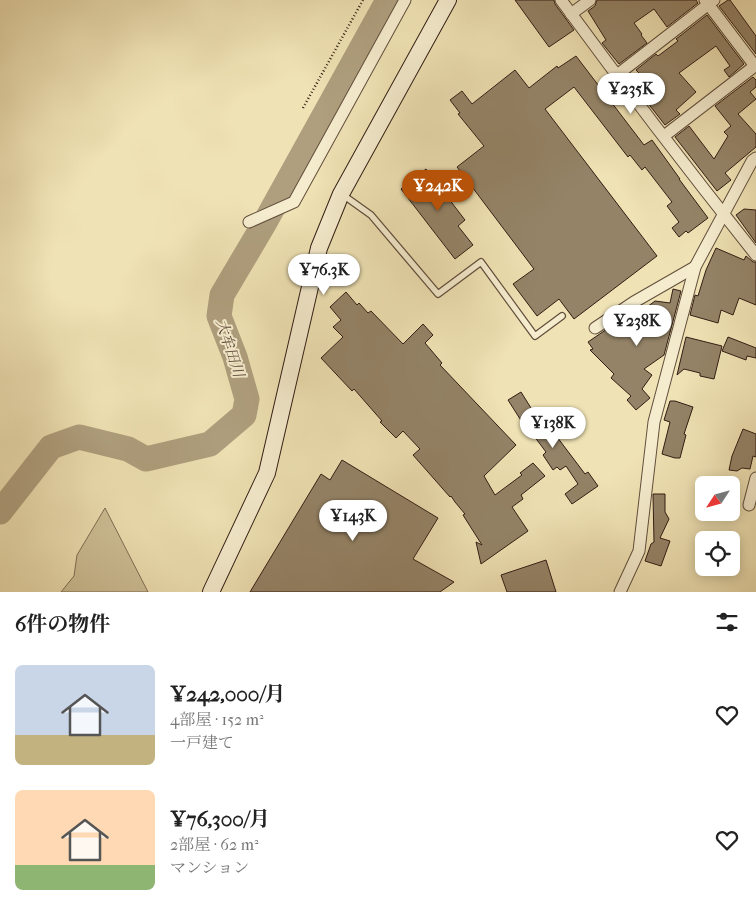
<!DOCTYPE html>
<html lang="ja">
<head>
<meta charset="utf-8">
<style>
  body { margin:0; font-family:"IM FELL French Canon","Noto Serif JP",serif; background:#f2f2f2; color:#222; height:100vh; display:flex; flex-direction:column; font-size:19px; white-space:nowrap }
  * { box-sizing:border-box; margin:0 }
  p { font-size:16px; color:#767676 }
  .icon { flex:none; width:28px; height:28px; fill:none; stroke:currentColor; stroke-width:2; stroke-linecap:round; stroke-linejoin:round }
  .map { position:relative; height:592px; overflow:hidden }
  .drawer { display:flex; flex-direction:column; background:#fff; flex:1 }
  .drawer>* { flex:none }
  .needle { width:32px; rotate:234deg }
  .buttons { position:absolute; left:695px; top:476px; display:grid; gap:10px }
  .buttons a { display:grid; place-items:center; width:45px; height:45px; border-radius:8px; background:#fff; box-shadow:0 2px 12px #0003; font-size:25px }
  .price { position:absolute; translate:-50% -42px; padding:0 11px; border-radius:18px; background:#fff; color:#222; font-size:16px; line-height:32px; filter:drop-shadow(0 1px 2px #0008) }
  .price::after { content:''; position:absolute; left:50%; top:30px; width:15px; height:11px; margin-left:-8px; background:inherit; clip-path:polygon(0 0,100% 0,50% 100%) }
  .price.current { background:#b45309; color:#fff }
  ul { padding:0; list-style:none }
  li { display:flex; align-items:center; gap:15px; height:125px; padding:0 15px }
  li span { display:grid; place-items:center; flex:none; width:140px; height:100px; border-radius:8px; color:#555 }
  li>.icon { margin-inline-start:auto }
  span .icon { width:60px; height:60px; fill:#fffc; stroke-width:1 }
  li b { font-size:21px }
  h2 { display:flex; justify-content:space-between; align-items:center; height:60px; padding:0 15px; font-size:21px }
  .map>svg:first-child { display:block }
  .green { fill:#cfc199; stroke:#806f56 }
  .lines { fill:none; stroke-linecap:round; stroke-linejoin:round }
  .river { stroke:#af9f7e; stroke-width:25 }
  .building { fill:#948367; stroke:#321d14 }
  .lane-casing { stroke:#614e3c; stroke-width:8 }
  .street-casing { stroke:#614e3c; stroke-width:13 }
  .secondary-casing { stroke:#321d14; stroke-width:18 }
  .path { stroke:#321d14; stroke-width:2.5; stroke-dasharray:1 2.5; stroke-linecap:butt }
  .lane { stroke:#f5ecce; stroke-width:5.5 }
  .street { stroke:#f5ecce; stroke-width:11 }
  .secondary { stroke:#f5ecce; stroke-width:16 }
  .labels { text-anchor:middle; stroke-width:4; stroke-linejoin:round; paint-order:stroke }
  .water-label { font-size:15px; font-style:italic; fill:#5e4a39; stroke:#f5ecce }
</style>
</head>
<body>
<div class="map">
<svg width="756" height="592" viewBox="0 0 756 592">
  <rect width="100%" height="100%" fill="#efe2b4"/>
  <filter id="stains"><feTurbulence type="fractalNoise" baseFrequency=".004" numOctaves="4"/><feColorMatrix values="0 0 0 0 .2 0 0 0 0 .09 0 0 0 0 .02 0 0 0 .5 -.17"/></filter>
  <radialGradient id="worn" r=".72"><stop offset=".6" stop-color="#630" stop-opacity="0"/><stop offset="1" stop-color="#630" stop-opacity=".3"/></radialGradient>
  <polygon class="green" points="105,508 148,592 61,592 74,576 77,555"/>
  <g class="lines">
    <polyline class="river" points="0,512 51,447 79,437 128,449 146,459 210,444 244,415 247,399 235,357 219,316 222,295 264,224 388,0"/>
  </g>
  <g class="building">
    <polygon points="515,0 554,0 555,4 574,30 549,47"/>
    <polygon points="597,0 696,0 698,3 667,27 654,9 634,23 642,34 641,35 647,43 619,64 602,43 606,40 588,11 595,6"/>
    <polygon points="728,0 730,0 756,36 756,54 719,6"/>
    <polygon points="707,15 744,64 729,77 724,70 730,66 716,46 679,73 696,92 676,110 680,114 665,125 636,88 646,80 636,70 656,54 658,56 678,41 676,39"/>
    <polygon points="576,56 644,145 652,140 680,179 679,179 708,218 688,233 686,231 679,237 672,228 679,222 667,206 672,202 645,167 642,170 630,155 628,157 574,87 545,109 657,256 574,319 559,299 537,316 513,284 534,269 457,167 484,146 458,114 460,113 450,100 462,91 472,104 515,70 529,88 557,66 558,68"/>
    <polygon points="753,77 756,80 756,87 750,92 756,99 738,114 756,134 756,147 725,173 731,180 717,191 675,137 689,126 714,159 728,136 724,132 731,126 715,106"/>
    <polygon points="426,169 465,220 458,226 473,245 455,259 401,189"/>
    <polygon points="744,209 756,210 756,243 736,215"/>
    <polygon points="716,248 744,260 746,256 753,262 756,262 756,305 739,298 733,315 721,310 718,323 690,315 695,295 698,296 706,270"/>
    <polygon points="673,289 681,291 664,355 644,369 652,375 642,389 650,398 636,410 627,400 631,396 611,378 614,374 590,350 593,349 588,342 607,329 609,333 615,329 616,330 655,301 670,303"/>
    <polygon points="346,292 357,305 359,303 368,313 371,311 403,344 423,324 433,335 425,343 442,363 440,365 516,445 484,476 495,495 522,475 520,473 533,463 545,476 521,495 523,499 512,507 528,531 481,564 476,542 482,545 463,515 465,514 455,502 451,496 450,497 413,455 420,449 403,431 396,438 380,422 382,421 354,389 352,391 321,358 343,337 333,327 341,320 330,307"/>
    <polygon points="686,337 722,346 714,379 700,376 700,373 684,369 677,375"/>
    <polygon points="728,337 756,348 756,358 747,356 746,360 722,351"/>
    <polygon points="521,392 541,424 545,421 585,474 588,472 598,486 572,504 565,494 578,484 566,466 560,470 557,467 553,470 543,455 546,452 531,432 529,433 508,400"/>
    <polygon points="670,401 675,401 693,407 684,434 686,435 680,458 675,458 662,454 670,422 664,420"/>
    <polygon points="743,429 756,434 756,457 753,456 750,469 742,468 737,471 729,470 732,456"/>
    <polygon points="342,460 438,518 413,559 454,582 440,592 250,592 321,474 330,480"/>
    <polygon points="653,494 665,494 665,512 669,519 660,538 670,541 661,566 645,561 651,544 654,542"/>
    <polygon points="546,560 556,592 507,592 501,575"/>
  </g>
  <g class="lines">
    <g class="lane-casing">
      <polyline id="lane" points="343,195 371,215 438,294 481,262 535,336 562,316"/>
    </g>
    <g class="street-casing">
      <g id="street">
        <path d="M561 0C624 86 689 171 756 255"/>
        <polyline points="705,0 755,66"/>
        <polyline points="571,14 590,0"/>
        <polyline points="617,75 714,0"/>
        <polyline points="664,136 756,65"/>
        <polyline points="249,222 294,202 405,0"/>
        <polyline points="595,328 634,302 695,267"/>
        <polyline points="749,505 756,478"/>
        <polyline points="620,592 639,551 654,422 695,267 752,161 756,158"/>
      </g>
    </g>
    <g class="secondary-casing">
      <polyline id="secondary" points="211,592 267,473 319,248 341,194 448,0"/>
    </g>
    <polyline class="path" points="303,108 363,0"/>
    <use href="#lane" class="lane"/>
    <use href="#street" class="street"/>
    <use href="#secondary" class="secondary"/>
  </g>
  <g class="labels">
    <g class="water-label">
      <text transform="translate(230 348) rotate(72)" y="5">大牟田川</text>
    </g>
  </g>
  <rect width="100%" height="100%" filter="url(#stains)"/>
  <rect width="100%" height="100%" fill="url(#worn)"/>
</svg>
<div class="buttons">
<a><svg class="needle" viewBox="-14 -14 28 28"><path d="M0-13l5 13h-10z" fill="#e53935"/><path d="M0 13l5-13h-10z" fill="#767676"/></svg></a>
<a><svg class="icon" aria-label="locate" viewBox="0 0 24 24"><circle cx="12" cy="12" r="6"/><path d="M12 2v4M12 18v4M2 12h4M18 12h4"/></svg></a>
</div>
<b class="price" style="left:631px;top:115px">¥235K</b>
<b class="price current" style="left:438px;top:212px">¥242K</b>
<b class="price" style="left:324px;top:296px">¥76.3K</b>
<b class="price" style="left:637px;top:347px">¥238K</b>
<b class="price" style="left:553px;top:449px">¥138K</b>
<b class="price" style="left:353px;top:542px">¥143K</b>
</div>
<section class="drawer">
<h2>6件の物件<svg class="icon" aria-label="filters" viewBox="0 0 24 24"><path d="M4 7h16M4 17h16"/><circle cx="9" cy="7" r="2"/><circle cx="15" cy="17" r="2"/></svg></h2>
<ul>
<li><span style="background:linear-gradient(#c9d6e8 70%,#c2b280 0)"><svg class="icon" aria-label="home" viewBox="0 0 24 24"><path d="M3 11l9-7 9 7M6 9v11h12V9"/></svg></span><div><b>¥242,000/月</b><p>4部屋 · 152 m²</p><p>一戸建て</p></div><svg class="icon" aria-label="heart" viewBox="0 0 24 24"><path d="M12 20l-8-8c-3-5 5-10 8-4 3-6 11-1 8 4z"/></svg></li>
<li><span style="background:linear-gradient(#ffd9b3 75%,#8fb573 0)"><svg class="icon" aria-label="home" viewBox="0 0 24 24"><path d="M3 11l9-7 9 7M6 9v11h12V9"/></svg></span><div><b>¥76,300/月</b><p>2部屋 · 62 m²</p><p>マンション</p></div><svg class="icon" aria-label="heart" viewBox="0 0 24 24"><path d="M12 20l-8-8c-3-5 5-10 8-4 3-6 11-1 8 4z"/></svg></li>
</ul>
</section>
</body>
</html>
